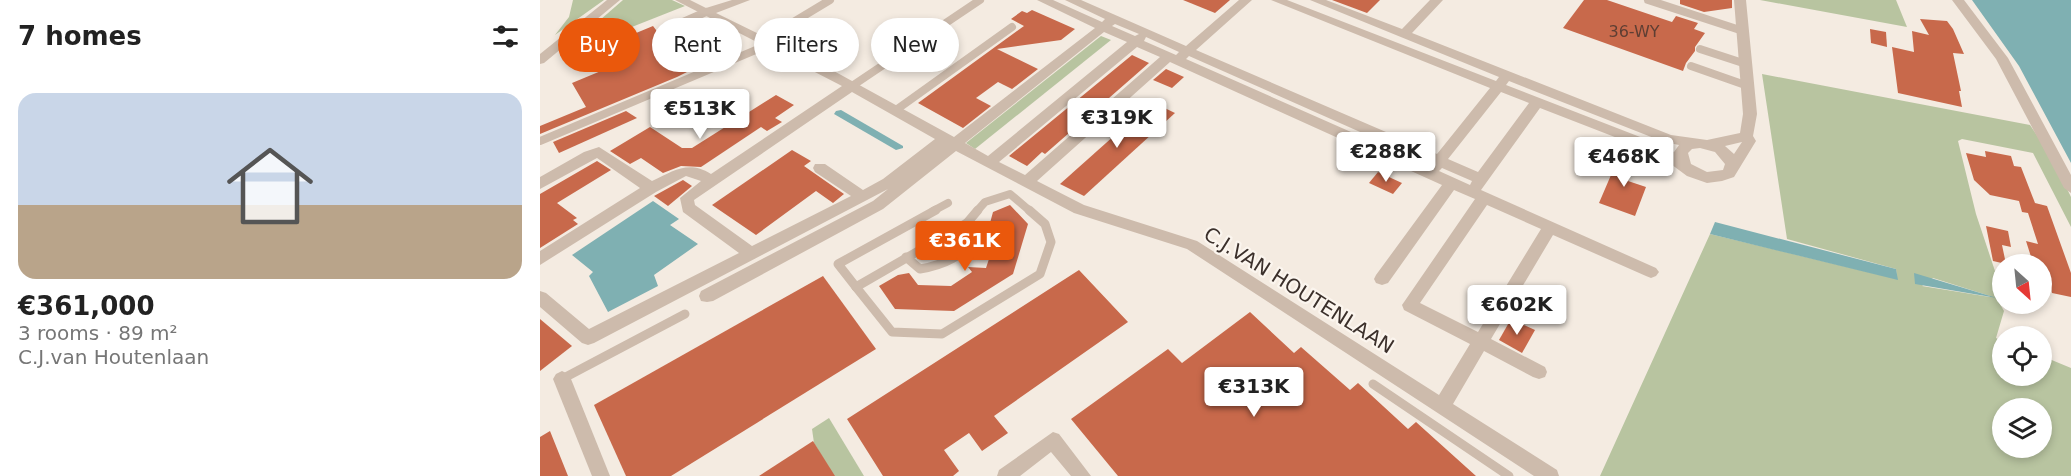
<!DOCTYPE html>
<html lang="en">
<head>
<meta charset="utf-8">
<style>
  body { margin:0; font-family:"DejaVu Sans",sans-serif; background:#f2f2f2; color:#222; height:100vh; display:flex; flex-direction:column; font-size:22px; white-space:nowrap }
  * { box-sizing:border-box; margin:0 }
  p { font-size:20px; color:#767676 }
  .icon { flex:none; width:33px; height:33px; fill:none; stroke:currentColor; stroke-width:2; stroke-linecap:round; stroke-linejoin:round }
  .map { position:relative; flex:1; overflow:hidden }
  .details { display:flex; flex-direction:column; background:#fff; width:540px }
  .details>* { flex:none }
  .top-card { position:absolute; left:18px; top:18px; width:570px; height:54px; display:flex; gap:12px }
  .needle { width:39px; rotate:153deg }
  .tools { position:absolute; left:1452px; top:254px; display:grid; gap:12px }
  .tools a { display:grid; place-items:center; width:60px; height:60px; border-radius:50%; background:#fff; box-shadow:0 3px 9px #0003; font-size:30px }
  .price { position:absolute; translate:-50% -51px; padding:0 14px; border-radius:6px; background:#fff; color:#222; font-size:20px; line-height:39px; filter:drop-shadow(0 2px 3px #0008) }
  .price::after { content:''; position:absolute; left:50%; top:36px; width:18px; height:14px; margin-left:-9px; background:inherit; clip-path:polygon(0 0,100% 0,50% 100%) }
  .price.current { background:#ea580c; color:#fff }
  ul { padding:0; list-style:none }
  li { display:grid; align-content:center; gap:12px; height:318px; padding:0 18px }
  li span { display:grid; place-items:center; height:186px; border-radius:18px; color:#555 }
  li>.icon { margin-inline-start:auto }
  span .icon { width:108px; height:108px; fill:#fffc; stroke-width:1 }
  li b { font-size:26px }
  h2 { display:flex; justify-content:space-between; align-items:center; height:72px; padding:0 18px; font-size:26px }
  .pill { padding:0 21px; border-radius:27px; background:#fff; box-shadow:0 3px 9px #0003; font-size:21px; line-height:54px }
  .pill.current { background:#ea580c; color:#fff }
  main { display:flex; flex:1; min-height:0 }
  .map>svg:first-child { display:block }
  .green { fill:#b8c4a0; fill-rule:evenodd }
  .water { fill:#7fb0b2 }
  .building { fill:#c8694b }
  .lines { fill:none; stroke-linecap:round; stroke-linejoin:round }
  .service-far1 { stroke:#cdbbac; stroke-width:8 }
  .service { stroke:#cdbbac; stroke-width:9 }
  .minor { fill:#cdbbac; fill-rule:evenodd }
  .labels { text-anchor:middle; stroke-width:4.5; stroke-linejoin:round; paint-order:stroke }
  .number-label { font-size:16px; fill:#5e3e33 }
  .street-label { font-size:20px; fill:#3b302b; stroke:#fbf5ee }
</style>
</head>
<body>
<main>
<section class="details">
<h2>7 homes<svg class="icon" aria-label="filters" viewBox="0 0 24 24"><path d="M4 7h16M4 17h16"/><circle cx="9" cy="7" r="2"/><circle cx="15" cy="17" r="2"/></svg></h2>
<ul>
<li><span style="background:linear-gradient(#c9d6e8 60%,#b9a48a 0)"><svg class="icon" aria-label="home" viewBox="0 0 24 24"><path d="M3 11l9-7 9 7M6 9v11h12V9"/></svg></span><div><b>€361,000</b><p>3 rooms · 89 m²</p><p>C.J.van Houtenlaan</p></div></li>
</ul>
</section>
<div class="map">
<svg width="1531" height="476" viewBox="0 0 1531 476">
  <rect width="100%" height="100%" fill="#f4ebe1"/>
  <g class="green">
    <polygon points="33,0 64,0 15,35 29,17"/>
    <polygon points="83,0 132,0 145,6 26,53 22,53"/>
    <polygon points="1220,0 1356,0 1367,27"/>
    <polygon points="561,36 571,40 435,149 426,143"/>
    <path d="M1222 74 1490 125 1511 156 1531 197V227L1493 153 1422 139 1418 141 1436 214 1462 292V299H1457L1464 311 1456 338 1462 341V375H1502V356L1531 368V476H1060L1170 234 1357 279 1356 269 1247 239ZM1393 278 1450 296V297L1382 286ZM1462 408H1502V447H1462Z"/>
    <polygon points="289,418 324,476 294,476 274,443 272,429"/>
  </g>
  <g class="water">
    <polygon points="1432,0 1531,0 1531,163 1479,66"/>
    <polygon points="301,110 363,146 363,148 356,150 294,114 296,111"/>
    <polygon points="113,201 139,219 130,225 158,244 114,275 118,286 68,312 49,276 53,272 32,255"/>
    <polygon points="1175,222 1356,269 1358,280 1170,234"/>
    <polygon points="1374,273 1457,298 1375,284"/>
  </g>
  <g class="building">
    <polygon points="643,0 690,0 675,13"/>
    <polygon points="792,0 840,0 827,13"/>
    <polygon points="1044,0 1067,0 1132,22 1136,16 1158,23 1154,29 1165,33 1155,47 1155,51 1146,63 1143,71 1023,28"/>
    <polygon points="1140,0 1192,0 1192,8 1164,12 1140,4"/>
    <polygon points="492,10 535,29 521,40 457,49 498,69 472,89 458,82 436,98 451,106 423,128 378,103 484,26 471,19 482,11 487,13"/>
    <polygon points="1380,19 1407,21 1413,29 1424,54 1413,53 1421,91 1419,91 1422,107 1358,93 1352,47 1374,52 1372,31 1389,35"/>
    <polygon points="113,26 141,63 185,37 196,44 150,71 145,69 147,72 137,77 0,134 0,126 46,107 32,83 97,56 84,38"/>
    <polygon points="1330,29 1346,32 1347,47 1331,43"/>
    <polygon points="592,55 609,63 505,154 502,152 487,166 469,156"/>
    <polygon points="626,69 644,77 632,88 613,80"/>
    <polygon points="236,95 254,105 235,118 242,122 227,131 221,127 161,167 141,166 123,173 101,158 90,164 70,151 110,127 142,148 152,148"/>
    <polygon points="612,102 635,113 544,196 520,184"/>
    <polygon points="86,111 97,118 19,153 13,142"/>
    <polygon points="252,150 271,161 264,166 304,194 293,203 276,191 216,235 172,205"/>
    <polygon points="1087,151 1099,156 1088,181 1106,187 1095,216 1059,203 1071,175 1076,176"/>
    <polygon points="1445,151 1471,156 1474,166 1481,167 1495,203 1507,206 1531,273 1531,297 1512,293 1511,287 1506,286 1502,264 1493,263 1486,241 1498,244 1488,213 1482,212 1479,201 1450,195 1434,180 1426,153 1446,157"/>
    <polygon points="57,161 71,170 17,203 37,218 33,220 38,224 0,248 0,194"/>
    <polygon points="838,172 862,183 853,194 829,183"/>
    <polygon points="143,180 152,186 128,206 114,196"/>
    <polygon points="470,205 488,224 473,274 414,311 355,309 339,286 358,275 369,273 378,285 411,286 432,272 428,267 446,268 458,232 450,223 453,212"/>
    <polygon points="1446,226 1468,231 1471,247 1462,245 1466,264 1453,261"/>
    <polygon points="539,270 588,322 454,416 468,433 442,451 429,433 404,450 419,471 413,476 343,476 307,419"/>
    <polygon points="283,276 336,349 131,476 86,476 54,405"/>
    <polygon points="710,312 754,353 761,347 810,390 818,383 868,429 876,422 936,476 578,476 531,419 628,349 642,363"/>
    <polygon points="0,319 32,346 0,371"/>
    <polygon points="971,319 995,330 982,353 959,340"/>
    <polygon points="10,431 28,476 0,476 0,437"/>
    <polygon points="273,441 295,476 219,476"/>
  </g>
  <g class="lines">
    <g class="service-far1">
      <polyline points="1108,0 1203,31"/>
      <polyline points="134,26 166,12"/>
      <polyline points="222,41 290,0"/>
      <polyline points="1160,49 1206,64"/>
      <polyline points="1151,66 1208,86"/>
      <polyline points="312,86 440,0"/>
      <polyline points="356,110 472,27"/>
      <polyline points="0,141 230,44"/>
      <polyline points="393,211 408,203"/>
      <polyline points="437,211 445,202 470,194 490,211"/>
    </g>
    <g class="service">
      <path d="M366 257 380 269C404 265 423 256 438 236L427 223"/>
      <polyline points="316,287 352,332 402,334 500,274 511,242 505,224 489,210"/>
      <polyline points="316,287 298,264 396,210"/>
      <polyline points="316,287 427,223 438,210"/>
      <polyline points="22,379 145,314"/>
      <polyline points="833,384 969,476"/>
    </g>
    <g class="minor">
      <polygon points="67,0 80,0 4,63 0,64 0,54"/>
      <path d="M135 0H150L166 8 192 0H210L176 13 292 70 414 137 555 28 497 0H513L562 22 565 19 525 0H541L646 46 699 0H712L656 50 897 154 950 88 731 0H747L956 81 959 77 770 0H786L862 29 890 0H903L872 33 1131 135 1167 140 1200 133 1203 114 1194 0H1206L1217 114 1213 136 1216 141 1194 177 1182 181 1167 183 1147 176 1116 153 1000 108 941 190 1116 268 1119 272 1116 276 1111 278 1106 276 1013 235 951 339 1005 367 1007 372 1005 377 999 379 993 377 944 351 913 404 1017 470 1019 476H994L647 249 534 213 416 151 343 209 173 301 167 302 161 301 159 296 161 291 333 201 348 189 54 343 48 345 42 343 0 307V291L6 293 49 329 199 253 143 212 140 198 161 181 146 176 116 192 0 265V251L100 188 57 158 0 189V177L44 152 59 147 112 181C134 171 148 160 171 174L302 86ZM575 24 599 34 595 36 572 26ZM564 32 587 42 448 156 425 143ZM606 37 639 52 636 55 604 41ZM597 47 620 57 485 175 459 162ZM649 56 890 163 888 166 646 59ZM630 62 902 185 836 275 834 279 836 283 842 285 848 283 914 190 935 199 862 305 864 310 930 344 899 395 657 241 544 205 497 181ZM969 81 1124 142 1139 145 1134 152 1126 147 966 85ZM312 92 395 139 343 179 323 190 285 164H275L273 168 275 172 311 196 212 246 155 205 154 200ZM961 92 989 103 938 172 908 159ZM1202 142 1194 154 1185 146ZM1160 148 1175 152 1185 164 1183 170 1167 172 1151 164 1148 153 1152 149ZM902 168 932 181 930 185 899 171ZM947 205 1001 229 938 332 880 303Z"/>
      <polygon points="1412,0 1424,0 1468,58 1531,175 1531,193 1524,188 1456,59"/>
      <polygon points="22,371 28,374 31,379 70,476 52,476 13,379 16,374"/>
      <polygon points="513,432 519,434 551,476 531,476 511,452 480,476 457,476 459,470"/>
    </g>
  </g>
  <g class="labels">
    <g class="number-label">
      <text x="1094" y="37">36-WY</text>
    </g>
    <g class="street-label">
      <text transform="translate(759 290) rotate(32)" y="7">C.J.VAN HOUTENLAAN</text>
    </g>
  </g>
</svg>
<div class="tools">
<a><svg class="needle" viewBox="-14 -14 28 28"><path d="M0-13l5 13h-10z" fill="#e53935"/><path d="M0 13l5-13h-10z" fill="#767676"/></svg></a>
<a><svg class="icon" aria-label="locate" viewBox="0 0 24 24"><circle cx="12" cy="12" r="6"/><path d="M12 2v4M12 18v4M2 12h4M18 12h4"/></svg></a>
<a><svg class="icon" aria-label="layers" viewBox="0 0 24 24"><path d="M12 4l9 5-9 5-9-5zM3 14l9 5 9-5"/></svg></a>
</div>
<b class="price" style="left:160px;top:140px">€513K</b>
<b class="price" style="left:577px;top:149px">€319K</b>
<b class="price" style="left:846px;top:183px">€288K</b>
<b class="price" style="left:1084px;top:188px">€468K</b>
<b class="price current" style="left:425px;top:272px">€361K</b>
<b class="price" style="left:977px;top:336px">€602K</b>
<b class="price" style="left:714px;top:418px">€313K</b>
<div class="top-card">
<a class="pill current">Buy</a>
<a class="pill">Rent</a>
<a class="pill">Filters</a>
<a class="pill">New</a>
</div>
</div>
</main>
</body>
</html>
